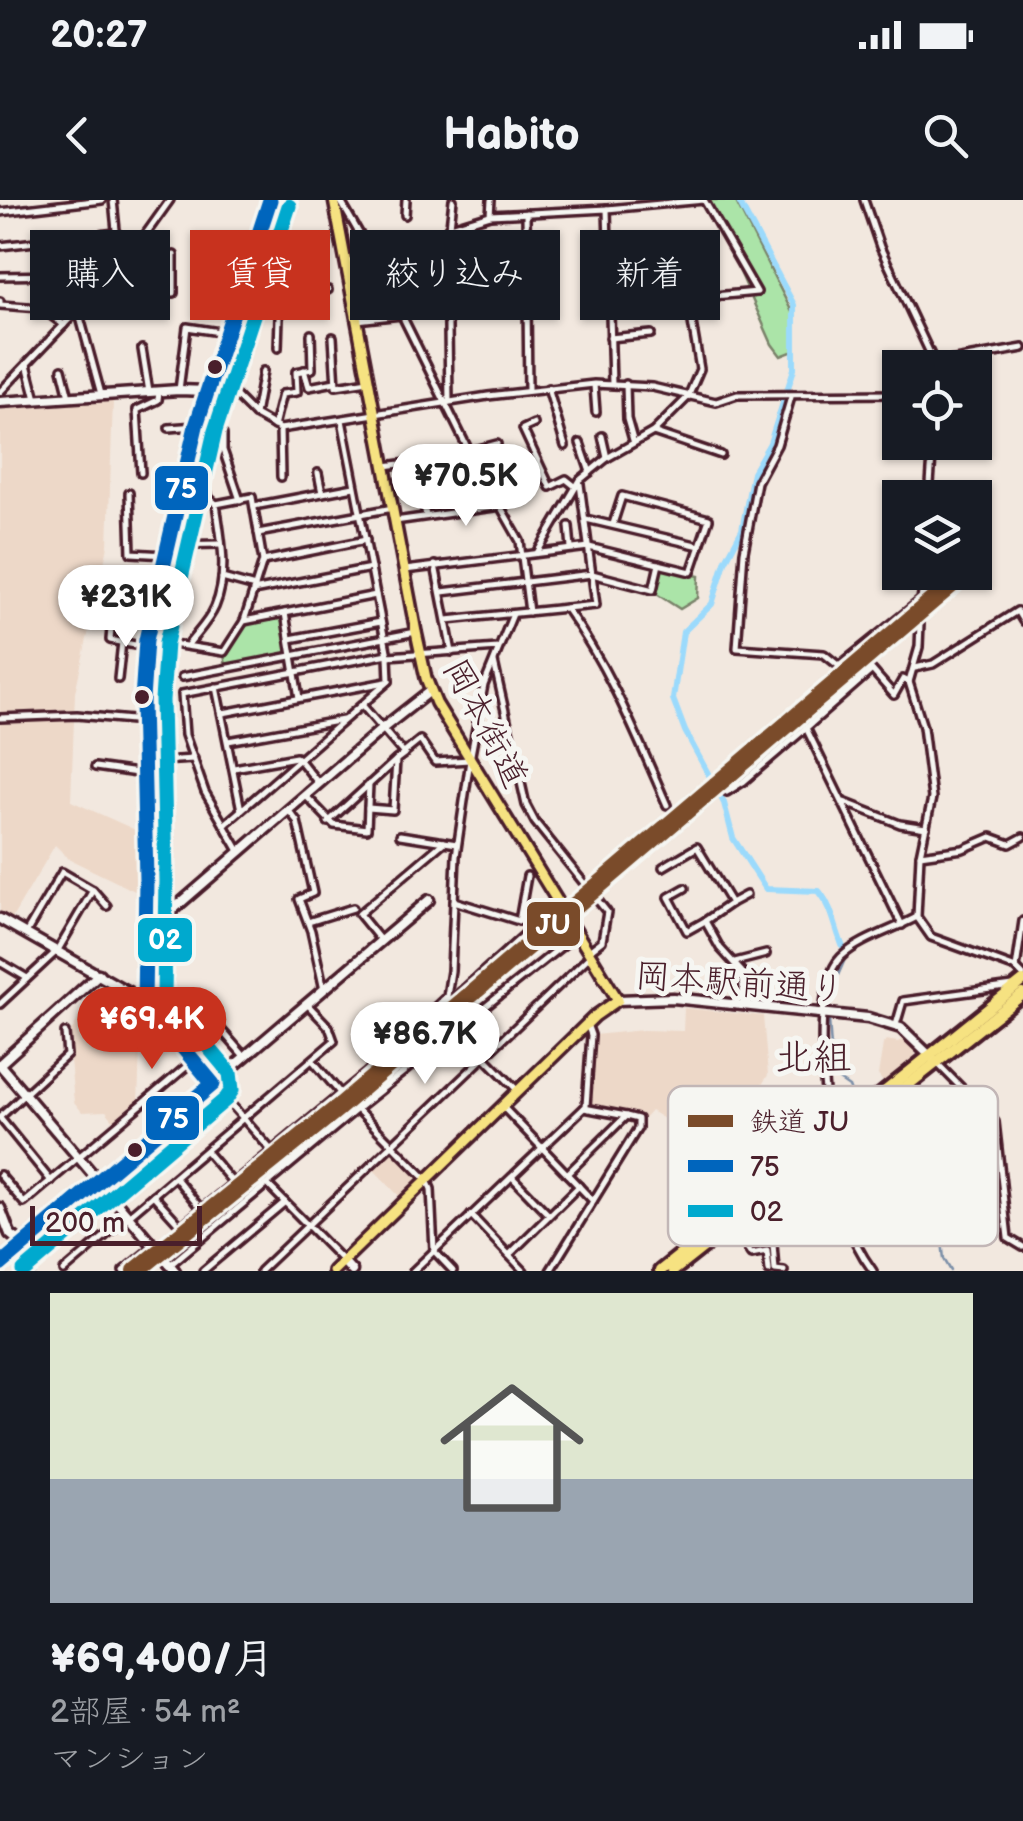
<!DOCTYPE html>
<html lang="ja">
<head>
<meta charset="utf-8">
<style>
  body { margin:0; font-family:"Balsamiq Sans","Klee One",sans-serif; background:#20242c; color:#f1f3f6; height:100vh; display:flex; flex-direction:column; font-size:38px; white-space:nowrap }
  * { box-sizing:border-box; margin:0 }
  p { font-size:32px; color:#9ea1a6 }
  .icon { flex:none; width:55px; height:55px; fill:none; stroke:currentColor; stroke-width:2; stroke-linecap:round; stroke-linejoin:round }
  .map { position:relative; height:1071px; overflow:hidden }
  .panel { display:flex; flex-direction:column; background:#171b24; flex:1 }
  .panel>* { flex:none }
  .guide { position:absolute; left:30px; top:30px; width:965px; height:90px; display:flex; gap:20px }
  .buttons { position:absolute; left:882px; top:150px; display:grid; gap:20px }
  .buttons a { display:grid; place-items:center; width:110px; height:110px; border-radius:0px; background:#171b24; box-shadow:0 2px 8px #0004; font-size:50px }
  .scale { position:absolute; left:30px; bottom:25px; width:172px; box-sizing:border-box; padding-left:10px; border:5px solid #4a1f2b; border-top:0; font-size:28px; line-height:35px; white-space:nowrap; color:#4a1f2b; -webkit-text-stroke:8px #f6f6f2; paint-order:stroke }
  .price { position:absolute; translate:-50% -85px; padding:0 22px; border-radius:35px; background:#fff; color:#222; font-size:32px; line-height:65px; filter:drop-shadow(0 2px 5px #0008) }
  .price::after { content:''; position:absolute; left:50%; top:60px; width:30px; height:22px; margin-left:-15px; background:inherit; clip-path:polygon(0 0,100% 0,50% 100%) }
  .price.on { background:#c8321e; color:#fff }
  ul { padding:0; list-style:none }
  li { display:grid; align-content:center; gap:20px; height:530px; padding:0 50px }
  li span { display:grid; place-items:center; height:310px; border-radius:0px; color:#555 }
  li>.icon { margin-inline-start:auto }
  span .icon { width:180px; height:180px; fill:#fffc; stroke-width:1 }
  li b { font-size:42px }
  .tag { padding:0 35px; border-radius:0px; background:#171b24; box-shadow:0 2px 8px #0004; font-size:35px; line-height:90px }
  .tag.on { background:#c8321e; color:#fff }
  .status { display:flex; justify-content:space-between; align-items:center; height:70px; padding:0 50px; background:#171b24; direction:ltr }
  .status svg { height:28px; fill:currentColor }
  header { display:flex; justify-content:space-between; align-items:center; height:130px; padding:0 50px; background:#171b24; font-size:45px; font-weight:700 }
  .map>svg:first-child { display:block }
  .built { fill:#edd8c8 }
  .green { fill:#abe4a8; stroke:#7a826a; stroke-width:2.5 }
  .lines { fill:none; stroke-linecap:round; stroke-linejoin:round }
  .stream { stroke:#7b8fa8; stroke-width:2.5 }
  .canal { stroke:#9bdafc; stroke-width:6 }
  .street-casing { stroke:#4a1f2b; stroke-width:12 }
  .secondary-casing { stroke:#4a1f2b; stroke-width:15 }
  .primary-casing { stroke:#4a1f2b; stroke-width:16 }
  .highway-casing { stroke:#4a1f2b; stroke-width:18 }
  .street { stroke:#f6f6f2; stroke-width:5 }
  .secondary { stroke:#f6f6f2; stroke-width:8 }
  .primary { stroke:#f6e281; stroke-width:9 }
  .highway { stroke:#f6e281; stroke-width:10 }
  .bus-1-casing { stroke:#f6f6f2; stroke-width:22 }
  .bus-2-casing { stroke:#f6f6f2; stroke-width:22 }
  .bus-1 { stroke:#0065bd; stroke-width:15 }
  .bus-2 { stroke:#00a9ce; stroke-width:15 }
  .rail-1-casing { stroke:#f6f6f2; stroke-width:25 }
  .rail-1 { stroke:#7a4b2a; stroke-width:18 }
  .bus-dot { fill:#4a1f2b; stroke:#f6f6f2; stroke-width:4 }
  .labels { text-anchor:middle; stroke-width:10; stroke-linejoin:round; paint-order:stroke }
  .street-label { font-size:35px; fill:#4a1f2b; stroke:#f6f6f2 }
  .neighbourhood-label { font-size:38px; fill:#4a1f2b; stroke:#f6f6f2 }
  .key { fill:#f6f6f2; stroke:#c2b6b6; stroke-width:2.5 }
  .key-label { font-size:28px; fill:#4a1f2b }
  .line-badge { stroke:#f6f6f2; stroke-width:4 }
  .badge-label { font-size:28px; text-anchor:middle; font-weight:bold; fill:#fff }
</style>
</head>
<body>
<div class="status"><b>20:27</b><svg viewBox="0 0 49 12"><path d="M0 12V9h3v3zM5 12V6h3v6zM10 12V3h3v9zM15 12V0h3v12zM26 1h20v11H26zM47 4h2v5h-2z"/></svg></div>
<header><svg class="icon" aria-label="back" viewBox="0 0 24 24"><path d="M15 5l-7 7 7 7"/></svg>Habito<svg class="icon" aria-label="search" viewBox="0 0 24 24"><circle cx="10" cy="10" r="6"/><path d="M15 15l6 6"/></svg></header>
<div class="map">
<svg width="1023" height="1071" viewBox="0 0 1023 1071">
  <rect width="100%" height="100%" fill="#f2e8df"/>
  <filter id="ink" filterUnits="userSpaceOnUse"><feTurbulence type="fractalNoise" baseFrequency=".01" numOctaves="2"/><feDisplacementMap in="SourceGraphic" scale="20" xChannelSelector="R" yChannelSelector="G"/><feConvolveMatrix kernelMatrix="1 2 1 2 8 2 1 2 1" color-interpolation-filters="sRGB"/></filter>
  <g filter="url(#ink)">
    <g class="built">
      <polygon points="113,200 108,346 75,492 71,601 140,632 139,693 69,659 55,645 11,720 0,713 0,207"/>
      <polygon points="97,780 116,788 156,822 170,812 186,821 150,847 140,846 138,904 114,921 106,911 82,912 74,902 68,838 87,802 89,788"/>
      <polygon points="684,808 763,816 768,875 760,888 739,891 744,935 726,956 651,911 643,920 589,904 594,835 643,830 683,831"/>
      <polygon points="904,838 916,848 915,856 911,864 885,885 878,875 883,844 886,840 898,842"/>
      <polygon points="389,951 393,951 416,974 417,980 399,996 372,968"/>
    </g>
    <g class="green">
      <polygon points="708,0 735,0 794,116 794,151 781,156 772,144"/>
      <polygon points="661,368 699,376 698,398 680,409 655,393"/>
      <polygon points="283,417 290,458 227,470 224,455 245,424"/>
    </g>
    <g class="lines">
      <g class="stream">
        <polyline points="829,806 829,796 846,757"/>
        <polyline points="829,820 833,876 849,887 856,906"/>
        <path d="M868 930C880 946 883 962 891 980 901 1000 923 1018 941 1032L944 1059 951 1071"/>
      </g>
      <path class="canal" d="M738 0 794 105V169L770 243 753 272 742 330 725 362 712 404 683 432 673 499 685 531 724 603 733 638 766 689 819 691C834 709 835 731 845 752"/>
      <g class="street-casing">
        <g id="street">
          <polyline points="113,0 122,90 145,89 174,93 174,55"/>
          <polyline points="340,0 375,61 469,251 520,341 529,412"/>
          <polyline points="864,0 880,47 937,168"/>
          <polyline points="607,9 704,0 757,92 608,106"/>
          <polyline points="0,12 102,0"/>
          <polyline points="526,13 528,190"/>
          <polyline points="405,15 406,0"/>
          <polyline points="490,15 491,0"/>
          <polyline points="448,28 490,15 607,9 612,184"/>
          <polyline points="207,39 253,47"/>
          <polyline points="0,46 116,33"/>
          <polyline points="348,62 375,61"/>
          <polyline points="0,76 60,75 86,96"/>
          <polyline points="243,82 291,89 328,90"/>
          <polyline points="0,101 0,105 41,108 64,125"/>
          <polyline points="78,110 101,194"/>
          <polyline points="357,120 401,115"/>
          <polyline points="333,137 336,186 368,181"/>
          <polyline points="610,138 651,134"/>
          <polyline points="278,148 280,87"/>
          <polyline points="142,149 149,192"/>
          <polyline points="938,163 1023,148"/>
          <polyline points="27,164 36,199"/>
          <polyline points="62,169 69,197"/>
          <polyline points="304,170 309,187 335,182"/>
          <polyline points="626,184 627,219 633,240"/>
          <polyline points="594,185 596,212"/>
          <polyline points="548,188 565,246"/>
          <polyline points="179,190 187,127 226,133"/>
          <polyline points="207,191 232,192 255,215 280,229 488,196 594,184 652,187 716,202 737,195 900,194"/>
          <polyline points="0,192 78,110 86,96 120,65 145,35 170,0"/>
          <polyline points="791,197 777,245 757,282 744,352 737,448 824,454 839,466 921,400 925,372"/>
          <polyline points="449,202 447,52 453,0"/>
          <polyline points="255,215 263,171"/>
          <polyline points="342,220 388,456 389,481"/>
          <polyline points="534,224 523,229 550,287 566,279 576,287"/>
          <polyline points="274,226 282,194 297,192 296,172 312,169 311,134"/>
          <polyline points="169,228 196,226 223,235 223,250 240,300"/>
          <polyline points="280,229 281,277"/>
          <polyline points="653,232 721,255"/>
          <polyline points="602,236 607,258"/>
          <polyline points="580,243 590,272"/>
          <polyline points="193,244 209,298 215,303"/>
          <polyline points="471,251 497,244"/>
          <polyline points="385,266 416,262 426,316"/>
          <polyline points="141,273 137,210 158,200 159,192"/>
          <polyline points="318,273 322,293"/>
          <polyline points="494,292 528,283"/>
          <polyline points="129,293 131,353 166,355"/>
          <polyline points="929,298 933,242"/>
          <polyline points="254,306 354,287"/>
          <polyline points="586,319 700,346"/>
          <polyline points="395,321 501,306"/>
          <polyline points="569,326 571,348"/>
          <polyline points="258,333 393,308"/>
          <polyline points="168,345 220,344"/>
          <polyline points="537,353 580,280 607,258 653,232 688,197 700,169 688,99"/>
          <polyline points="263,361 366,340"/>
          <polyline points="435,365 452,452"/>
          <polyline points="405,370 589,347 691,372 709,319 622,296 613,324"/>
          <polyline points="222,378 255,387"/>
          <polyline points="253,391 371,368"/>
          <polyline points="442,392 592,374 653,390 659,364"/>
          <polyline points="921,400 919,447 909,482 923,527 932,598 920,655 917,717 931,737 1016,768 1023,775"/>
          <polyline points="113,406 110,440 145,447"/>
          <path d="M566 408C610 469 637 537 667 605"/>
          <polyline points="285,413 299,498"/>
          <polyline points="447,420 596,405 580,284"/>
          <polyline points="244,421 376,395"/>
          <polyline points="290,439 381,422"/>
          <path d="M147 440 224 452 244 421 263 361 252 297 216 304C221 338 229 374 215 407 209 421 196 434 187 446"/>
          <polyline points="388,456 498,448"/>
          <polyline points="494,462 526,605 535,622 607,712 602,741 589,751"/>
          <polyline points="915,468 933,464 1017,411 1023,421"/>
          <polyline points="182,477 416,432"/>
          <polyline points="118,479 122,442"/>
          <polyline points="216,487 241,610"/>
          <polyline points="362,505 404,554 396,560 393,610 368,608"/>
          <polyline points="223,513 386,482"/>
          <polyline points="0,518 77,515 143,521"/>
          <polyline points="228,541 343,520"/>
          <polyline points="404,553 420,540 435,562 470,560"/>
          <polyline points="299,559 319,584"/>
          <polyline points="144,562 194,559"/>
          <polyline points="95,567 144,574"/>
          <polyline points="234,568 296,557 299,559"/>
          <polyline points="727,592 743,582 806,528"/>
          <polyline points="306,596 334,625 367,629 369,584"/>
          <polyline points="844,602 900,624 926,628"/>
          <polyline points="289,611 297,621 313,693 299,699 311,731 324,790"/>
          <polyline points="328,622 396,560"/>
          <polyline points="224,625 389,481"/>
          <polyline points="400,635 457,644"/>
          <polyline points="239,651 205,592 185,535 182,494 388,454"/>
          <polyline points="920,655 963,649 991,637 1010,644 1023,637"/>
          <polyline points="663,667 697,647 731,703 705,721 720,748 742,772 744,806"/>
          <polyline points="685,688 669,697 687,731 705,721"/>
          <polyline points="454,701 519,721 527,676"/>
          <polyline points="731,703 746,695"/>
          <polyline points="308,722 353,708"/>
          <polyline points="902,725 806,528 872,470 894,495 903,479 909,482"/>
          <polyline points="26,733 62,672 93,690 107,706"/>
          <polyline points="381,741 359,714 444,642"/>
          <polyline points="0,762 27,778"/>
          <polyline points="735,762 766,754"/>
          <polyline points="1016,768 1023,721"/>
          <polyline points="442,803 455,797 535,725"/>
          <polyline points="0,804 58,750 93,690"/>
          <polyline points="211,818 244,856"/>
          <polyline points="896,825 903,801 1013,786"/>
          <polyline points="457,829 518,891"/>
          <polyline points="313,861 340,893"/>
          <polyline points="937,863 995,922 1008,1038 1023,1047"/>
          <polyline points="213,884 272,951"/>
          <polyline points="503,907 593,1001"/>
          <polyline points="357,909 427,980 431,989 434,1051 453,1071"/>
          <polyline points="0,917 67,855 65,833"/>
          <polyline points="0,918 51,981"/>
          <path d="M831 932C823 894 812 785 841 757 860 739 893 730 917 717"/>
          <path d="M832 948C834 992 847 1036 873 1071"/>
          <polyline points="206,951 233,983"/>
          <polyline points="567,974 626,916 584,908"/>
          <polyline points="0,975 24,1003 193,861"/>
          <polyline points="175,977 201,1009"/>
          <polyline points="512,977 548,1014"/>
          <polyline points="268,985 343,1061"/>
          <polyline points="153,995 181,1026 365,874 447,796 451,771 456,656 470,560 484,485 513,414"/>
          <polyline points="471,1015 524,1071"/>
          <polyline points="731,1023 751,1054 767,1051 769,1071"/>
          <polyline points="16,1052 32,1071"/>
          <polyline points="509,1055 579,986"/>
          <polyline points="170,1065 357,909 577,734"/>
          <polyline points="64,1071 334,841 329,827 306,803"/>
          <polyline points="123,1071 154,1046"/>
          <polyline points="203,1071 285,1002"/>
          <polyline points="260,1071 591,755"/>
          <polyline points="413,1071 586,906 591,835 587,824"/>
          <polyline points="550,1071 638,928 638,919 626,916"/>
          <polyline points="784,1071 775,1070 771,1018 785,1013 793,995 786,983"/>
        </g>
      </g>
      <g class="secondary-casing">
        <g id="secondary">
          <polyline points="0,202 179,190 207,191"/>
          <polyline points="0,719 144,801"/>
          <polyline points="145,730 154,726 383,528 430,491"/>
          <polyline points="618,800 673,798 868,818 901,828 933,859"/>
          <polyline points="0,864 99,774"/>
          <polyline points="0,865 175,1071"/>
          <polyline points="213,884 144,801 146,680 142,500 146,440 196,226 270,0"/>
          <polyline points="0,1008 10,1034 24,1045"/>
          <polyline points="343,1061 352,1071"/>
          <polyline points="0,1065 429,700"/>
        </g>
      </g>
      <g class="primary-casing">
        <polyline id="primary" points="333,1071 595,816 618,800 436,503 426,478 416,432 334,0"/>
      </g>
      <g class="highway-casing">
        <g id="highway">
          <polyline points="660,1071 1023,781"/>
          <polyline points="673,1071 1023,794"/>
        </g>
      </g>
      <use href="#street" class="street"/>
      <use href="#secondary" class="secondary"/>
      <use href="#primary" class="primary"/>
      <use href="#highway" class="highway"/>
      <g class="bus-1-casing">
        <polyline id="bus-1" points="0,1065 213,884 144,801 146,680 142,500 146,440 196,226 270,0"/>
      </g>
      <g class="bus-2-casing">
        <polyline id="bus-2" points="24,1071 226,899 232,890 230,873 164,794 166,680 162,500 166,443 215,231 289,6"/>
      </g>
      <use href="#bus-1" class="bus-1"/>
      <use href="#bus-2" class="bus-2"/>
      <g class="rail-1-casing">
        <polyline id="rail-1" points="136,1071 339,907 966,372"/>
      </g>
      <use href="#rail-1" class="rail-1"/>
    </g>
  </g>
  <g class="bus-dot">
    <circle cx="215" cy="167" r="9"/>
    <circle cx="142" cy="497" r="9"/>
    <circle cx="135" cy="950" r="9"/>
  </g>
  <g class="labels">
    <g class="street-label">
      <text transform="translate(486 523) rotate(62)" y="12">岡本街道</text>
      <text transform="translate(740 782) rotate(4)" y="12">岡本駅前通り</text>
    </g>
    <g class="neighbourhood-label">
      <text x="813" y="870">北組</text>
    </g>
  </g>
  <rect x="668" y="886" width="330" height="160" rx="15" class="key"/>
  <rect x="688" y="915" width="45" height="12" fill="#7a4b2a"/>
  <rect x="688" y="960" width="45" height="12" fill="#0065bd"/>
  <rect x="688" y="1005" width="45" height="12" fill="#00a9ce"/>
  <g class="key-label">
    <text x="750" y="931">鉄道 JU</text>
    <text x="750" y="976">75</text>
    <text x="750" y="1021">02</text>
  </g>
  <g class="line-badge">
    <rect x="153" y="264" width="57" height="48" rx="10" fill="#0065bd"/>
    <rect x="525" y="700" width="57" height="48" rx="10" fill="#7a4b2a"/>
    <rect x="136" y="716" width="58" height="48" rx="10" fill="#00a9ce"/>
    <rect x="144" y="894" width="57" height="48" rx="10" fill="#0065bd"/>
  </g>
  <g class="badge-label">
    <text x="181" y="298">75</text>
    <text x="553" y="734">JU</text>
    <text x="165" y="749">02</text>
    <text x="173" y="928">75</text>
  </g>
</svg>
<div class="buttons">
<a><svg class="icon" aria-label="locate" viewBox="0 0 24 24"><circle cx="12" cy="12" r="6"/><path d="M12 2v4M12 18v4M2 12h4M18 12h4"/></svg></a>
<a><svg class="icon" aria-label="layers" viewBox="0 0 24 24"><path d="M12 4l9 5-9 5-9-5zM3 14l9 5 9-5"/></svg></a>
</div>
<div class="scale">200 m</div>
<b class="price" style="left:466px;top:329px">¥70.5K</b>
<b class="price" style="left:126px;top:450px">¥231K</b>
<b class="price on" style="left:152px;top:872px">¥69.4K</b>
<b class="price" style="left:425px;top:887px">¥86.7K</b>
<div class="guide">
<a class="tag">購入</a>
<a class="tag on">賃貸</a>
<a class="tag">絞り込み</a>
<a class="tag">新着</a>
</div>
</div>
<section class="panel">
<ul>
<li><span style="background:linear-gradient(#dfe7d0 60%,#9aa5b1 0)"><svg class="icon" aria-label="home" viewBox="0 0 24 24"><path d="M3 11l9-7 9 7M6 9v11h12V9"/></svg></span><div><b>¥69,400/月</b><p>2部屋 · 54 m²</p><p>マンション</p></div></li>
</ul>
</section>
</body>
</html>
